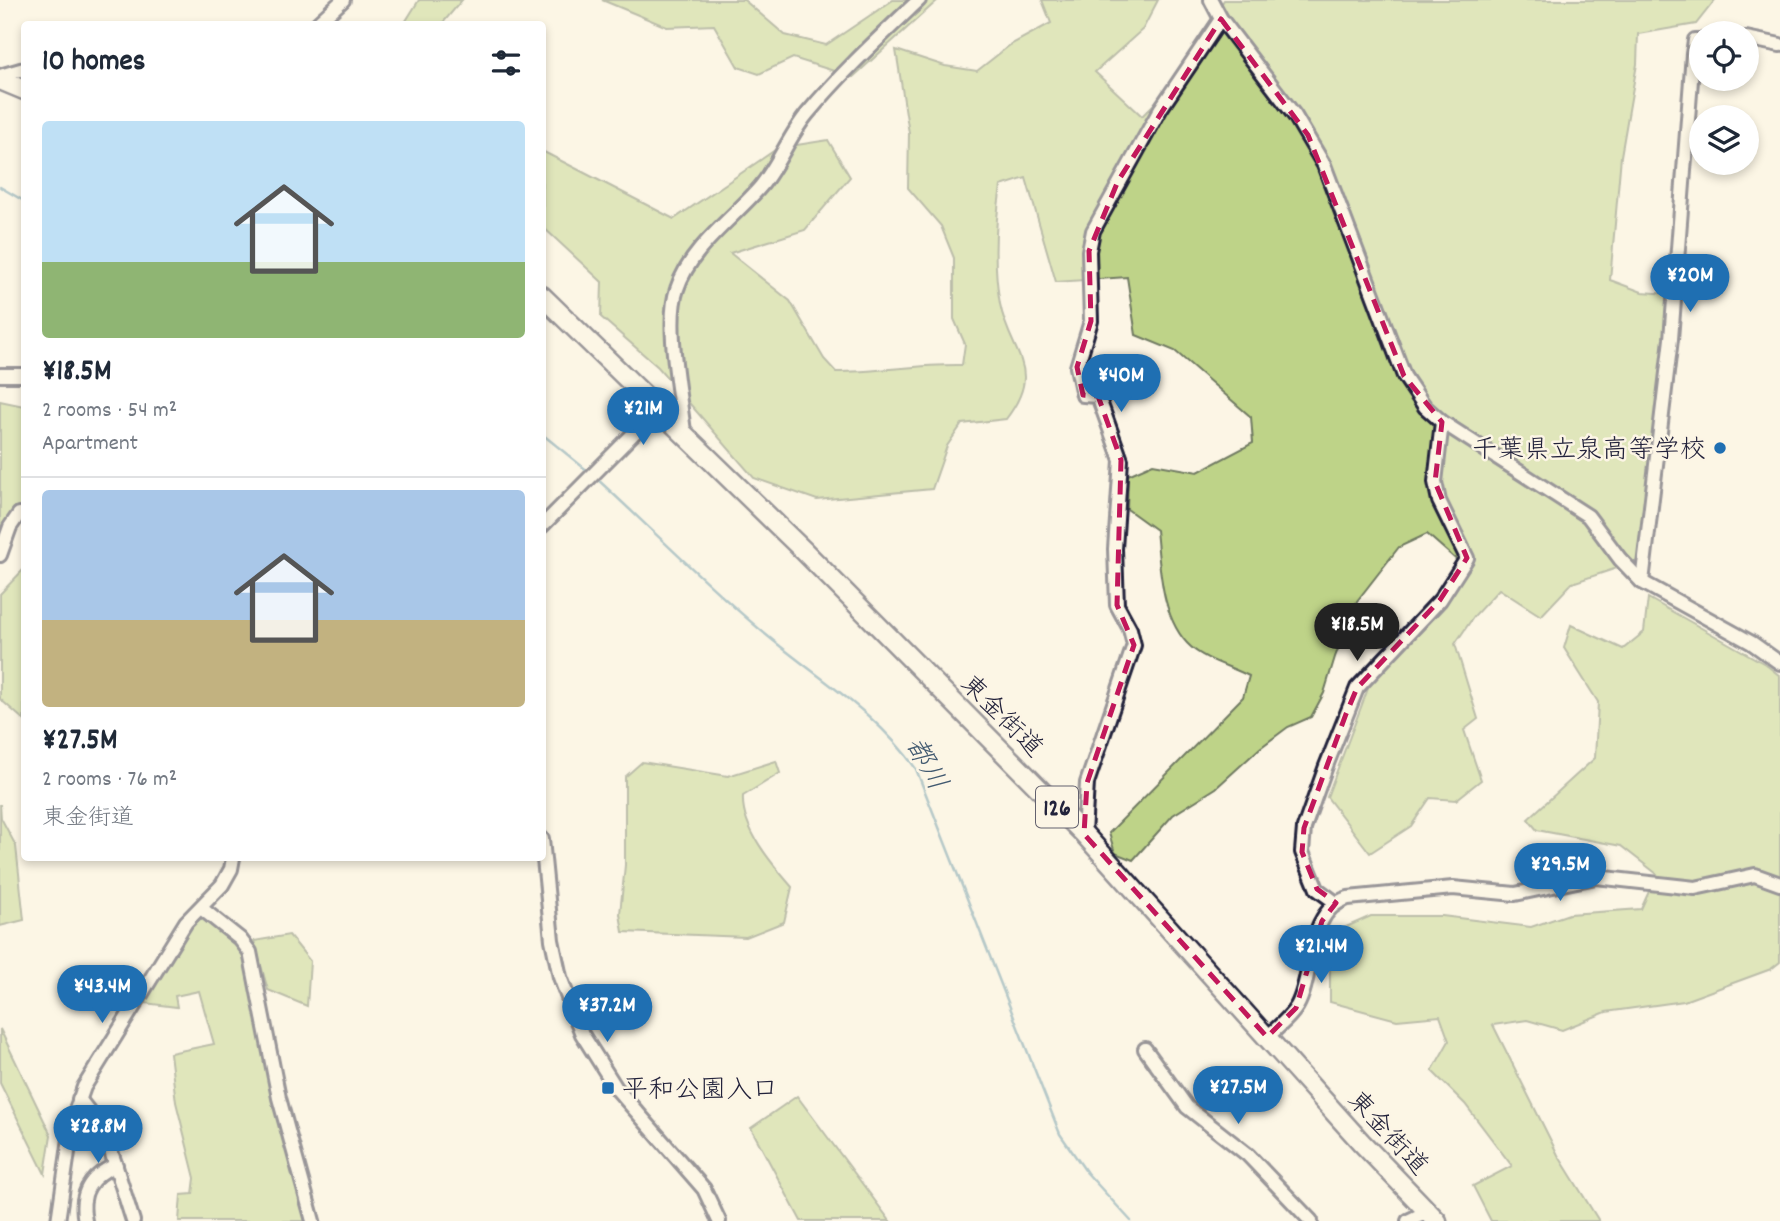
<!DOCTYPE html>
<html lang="en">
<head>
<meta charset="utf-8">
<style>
  body { margin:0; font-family:Dekko,"Klee One",sans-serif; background:#f6f6f7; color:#1f2937; height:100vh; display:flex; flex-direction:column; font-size:26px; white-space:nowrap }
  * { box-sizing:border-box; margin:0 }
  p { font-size:23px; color:#747a83 }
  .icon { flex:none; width:38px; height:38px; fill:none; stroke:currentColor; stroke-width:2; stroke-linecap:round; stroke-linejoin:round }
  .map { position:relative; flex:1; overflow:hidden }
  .drawer { position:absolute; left:21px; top:21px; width:525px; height:840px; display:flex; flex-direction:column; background:#fff; border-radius:7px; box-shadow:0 4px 10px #0003 }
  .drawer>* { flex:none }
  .buttons { position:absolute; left:1689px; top:21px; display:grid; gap:14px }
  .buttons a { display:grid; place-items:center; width:70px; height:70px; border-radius:50%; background:#fff; box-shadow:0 4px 10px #0003; font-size:35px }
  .price { position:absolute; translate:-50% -60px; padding:0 16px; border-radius:24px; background:#1f6fb2; color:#fff; font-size:23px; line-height:46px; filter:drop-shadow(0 2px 4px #0008) }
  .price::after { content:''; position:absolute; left:50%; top:42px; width:21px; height:16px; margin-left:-10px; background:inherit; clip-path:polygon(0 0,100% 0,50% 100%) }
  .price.selected { background:#222; color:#fff }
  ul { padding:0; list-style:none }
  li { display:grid; align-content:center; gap:14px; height:371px; padding:0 21px }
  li+li { border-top:2px solid #e0e1e3 }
  li span { display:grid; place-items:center; height:217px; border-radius:7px; color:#555 }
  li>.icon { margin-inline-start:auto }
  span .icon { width:126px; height:126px; fill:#fffc; stroke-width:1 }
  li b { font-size:30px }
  h2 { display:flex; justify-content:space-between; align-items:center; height:84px; padding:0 21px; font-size:30px }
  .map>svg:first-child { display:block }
  .green { fill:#bed388; stroke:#707a62; stroke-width:2 }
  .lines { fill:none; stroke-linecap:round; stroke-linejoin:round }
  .stream { stroke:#6392a5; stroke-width:2.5 }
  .minor-casing { stroke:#22223b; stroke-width:18 }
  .highway-casing { stroke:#22223b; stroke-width:23 }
  .minor { stroke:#fcf5e5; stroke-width:12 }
  .highway { stroke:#fcf5e5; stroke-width:18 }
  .marked { fill:none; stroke:#c2185b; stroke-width:5; stroke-dasharray:14 9; stroke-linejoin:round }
  .poi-dot { fill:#1f6fb2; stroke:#fcf5e5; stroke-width:2.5 }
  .labels { text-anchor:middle; stroke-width:5; stroke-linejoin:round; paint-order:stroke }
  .shield { fill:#fcf5e5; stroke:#63616e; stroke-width:2 }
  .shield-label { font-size:24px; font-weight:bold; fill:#22223b }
  .poi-label { font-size:26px; fill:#22223b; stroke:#fcf5e5; text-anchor:end }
  .street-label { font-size:26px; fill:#22223b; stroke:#fcf5e5 }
  .water-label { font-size:28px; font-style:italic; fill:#425a70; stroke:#fcf5e5 }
</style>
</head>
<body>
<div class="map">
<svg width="1780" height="1221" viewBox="0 0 1780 1221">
  <rect width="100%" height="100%" fill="#fcf5e5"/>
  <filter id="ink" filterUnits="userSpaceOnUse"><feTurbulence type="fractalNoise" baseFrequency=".0143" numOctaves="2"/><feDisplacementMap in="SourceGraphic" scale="14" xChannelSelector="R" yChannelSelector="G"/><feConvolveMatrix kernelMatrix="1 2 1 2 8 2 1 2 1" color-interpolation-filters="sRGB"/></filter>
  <g filter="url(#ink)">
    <g class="green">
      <polygon points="419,0 462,0 442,24 404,24"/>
      <polygon points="602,0 744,0 785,35 826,45 893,0 938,0 853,77 793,58 759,74 738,67 714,25 667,27"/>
      <path d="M1042 0H1158L1143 29 1095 72 1142 116 1161 97 1224 0H1715L1696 24 1638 34 1637 64 1621 156 1610 280 1642 292 1669 294 1638 561 1572 583 1541 616 1499 589 1474 616 1455 644 1478 719 1464 730 1481 780 1456 800 1430 798 1411 826 1370 853 1327 797 1369 686 1434 618 1460 563 1427 534 1399 547 1357 601 1335 657 1324 693 1311 717 1288 727 1260 748 1216 788 1173 815 1133 860 1115 853 1109 833 1243 697 1249 676C1232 667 1205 660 1191 647 1161 620 1160 567 1156 530L1127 509 1128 475 1153 464 1198 472 1253 443 1251 417 1175 351 1136 335 1127 277 1056 282 1026 178 1001 186C995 224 993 265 1000 304 1010 355 1045 368 1006 419L962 424 947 446 932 489 817 500 754 478 658 367 601 317 602 282 543 227 542 151 674 219 778 148 828 140 850 177 805 230 730 253 790 301 824 359 836 372C879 372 920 364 962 365L965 344 954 319V258L941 226 908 188 909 133 896 50 945 66 977 71 1010 45 1051 23Z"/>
      <polygon points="0,401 24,406 24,512 0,529"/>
      <polygon points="24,569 24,720 0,699 0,594"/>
      <polygon points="1648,598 1765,664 1780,676 1780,962 1771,969 1684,1001 1606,1012 1562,1030 1527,1020 1493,1025 1558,1155 1599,1221 1491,1221 1473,1186 1512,1166 1465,1104 1432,1071 1449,1041 1440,1016 1397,1020 1330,1002 1330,934 1371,916 1442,916 1531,927 1569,914 1641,909 1657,874 1621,846 1537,830 1528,819 1595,758 1598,702 1564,648 1571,625 1623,649 1644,632"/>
      <path d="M776 761 780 773 743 796C741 828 772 864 792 887L784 922 746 937 623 932 620 914 625 865V777L642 762 728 776Z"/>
      <polygon points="0,804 1,818 16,846 24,920 0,926"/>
      <polygon points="201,913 232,936 247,956 309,1221 179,1221 181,1195 193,1194 195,1178 176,1102 170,1053 214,1044 199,991 175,996 177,1007 144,1003 181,938"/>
      <polygon points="289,935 310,961 307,1006 268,990 254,941"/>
      <polygon points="0,1029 51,1135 45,1174 0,1083"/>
      <polygon points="797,1096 890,1221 801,1221 751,1128"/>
    </g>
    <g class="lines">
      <g class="stream">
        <polyline points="0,187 24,201"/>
        <polyline points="542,434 589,472"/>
        <path d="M596 478C654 531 709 588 770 638 822 681 877 713 916 769L1060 1134 1087 1173 1131 1221"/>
      </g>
      <g class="minor-casing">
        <g id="minor">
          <polyline points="1211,0 1221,19 1295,116 1324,165 1404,376 1425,407 1442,422 1588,516 1620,559 1642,582 1752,643 1780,663"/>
          <polyline points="317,24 343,0"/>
          <polyline points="1746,38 1780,45"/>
          <polyline points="0,76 24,69"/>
          <polyline points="0,375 24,375"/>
          <path d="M684 432C680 395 665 322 677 289 690 248 734 218 761 186 779 164 789 136 807 114 841 73 880 37 919 0"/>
          <polyline points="542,526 659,408"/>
          <polyline points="0,555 10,527 19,514 24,514"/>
          <polyline points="1642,582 1671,339 1693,54 1695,40 1701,40"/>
          <polyline points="1084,834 1087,783 1134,645 1130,629 1117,605 1115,549 1121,460 1098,396 1083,395 1077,367 1091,321 1089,251 1093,231 1161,108 1221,19"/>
          <polyline points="542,839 552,940 560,977 582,1034 616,1088 704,1189 719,1221"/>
          <polyline points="1336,903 1317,889 1302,852 1304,828 1326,766 1357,688 1440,600 1467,558 1439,501 1435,482 1442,422"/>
          <polyline points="201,908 240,939 250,952 279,1098 313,1221"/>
          <path d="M1267 1037C1277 1028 1290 1018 1297 1006 1315 974 1305 911 1348 898L1453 888 1515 894 1596 877 1695 888 1755 875 1780 884"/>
          <polyline points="1145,1049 1187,1107 1248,1155 1311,1221"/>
          <polyline points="79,1099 105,1132 133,1221"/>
          <polyline points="58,1221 73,1118 84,1087 186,922 222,885 231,869 233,858"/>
          <path d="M85 1221C79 1193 90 1176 116 1165"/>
          <polyline points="1408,1221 1427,1212"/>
        </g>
      </g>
      <g class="highway-casing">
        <g id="highway">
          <polyline points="0,80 24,90"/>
          <polyline points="542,296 804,551 1084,834 1361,1142 1437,1221"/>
        </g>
      </g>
      <use href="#minor" class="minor"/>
      <use href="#highway" class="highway"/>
    </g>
  </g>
  <path d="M0 0H1780V1221H0ZM1221 19 1308 135 1404 376 1442 422 1435 482 1467 558 1440 600 1357 688 1346 714 1304 828 1302 852 1317 889 1336 903 1322 921 1296 1008 1267 1037 1084 834 1087 783 1134 645 1117 605 1121 460 1098 396 1083 395 1077 367 1091 321 1089 251 1118 181Z" fill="#fcf5e5" fill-opacity=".55" fill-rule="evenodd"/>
  <path class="marked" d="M1221 19 1308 135 1404 376 1442 422 1435 482 1467 558 1440 600 1357 688 1346 714 1304 828 1302 852 1317 889 1336 903 1322 921 1296 1008 1267 1037 1084 834 1087 783 1134 645 1117 605 1121 460 1098 396 1083 395 1077 367 1091 321 1089 251 1118 181Z"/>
  <g class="poi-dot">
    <circle cx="1720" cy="448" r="7"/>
    <rect x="601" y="1081" width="14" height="14" rx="3.5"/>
  </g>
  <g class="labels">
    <rect class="shield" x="1036" y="786.5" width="42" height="41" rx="5"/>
    <g class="shield-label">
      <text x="1057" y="815">126</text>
    </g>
    <g class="poi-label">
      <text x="1706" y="457">千葉県立泉高等学校</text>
      <text x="622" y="1097" text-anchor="start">平和公園入口</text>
    </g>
    <g class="street-label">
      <text transform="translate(1003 715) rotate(45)" y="9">東金街道</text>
      <text transform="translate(1389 1132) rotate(47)" y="9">東金街道</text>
    </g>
    <g class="water-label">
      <text transform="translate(928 763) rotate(61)" y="10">都川</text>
    </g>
  </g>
</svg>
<div class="buttons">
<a><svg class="icon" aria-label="locate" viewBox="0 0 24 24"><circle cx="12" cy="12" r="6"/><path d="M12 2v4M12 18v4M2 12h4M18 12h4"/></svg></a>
<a><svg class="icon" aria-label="layers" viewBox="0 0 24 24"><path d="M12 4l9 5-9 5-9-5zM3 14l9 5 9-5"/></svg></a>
</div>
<b class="price" style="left:1690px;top:314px">¥20M</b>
<b class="price" style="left:1121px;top:414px">¥40M</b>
<b class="price" style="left:643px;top:447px">¥21M</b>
<b class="price selected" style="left:1357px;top:663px">¥18.5M</b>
<b class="price" style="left:1560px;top:903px">¥29.5M</b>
<b class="price" style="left:1321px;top:985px">¥21.4M</b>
<b class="price" style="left:102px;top:1025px">¥43.4M</b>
<b class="price" style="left:607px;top:1044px">¥37.2M</b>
<b class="price" style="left:1238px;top:1126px">¥27.5M</b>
<b class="price" style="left:98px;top:1165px">¥28.8M</b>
<section class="drawer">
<h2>10 homes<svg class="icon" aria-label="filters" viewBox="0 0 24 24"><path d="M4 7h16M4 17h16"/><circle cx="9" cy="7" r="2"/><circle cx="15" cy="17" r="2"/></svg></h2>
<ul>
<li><span style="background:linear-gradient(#bfe0f5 65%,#8fb573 0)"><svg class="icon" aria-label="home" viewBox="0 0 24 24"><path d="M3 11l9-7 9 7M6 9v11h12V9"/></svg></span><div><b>¥18.5M</b><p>2 rooms · 54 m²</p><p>Apartment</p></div></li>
<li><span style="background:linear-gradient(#a9c7e8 60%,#c2b280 0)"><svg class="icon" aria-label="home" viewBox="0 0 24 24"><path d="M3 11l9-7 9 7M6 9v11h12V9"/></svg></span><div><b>¥27.5M</b><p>2 rooms · 76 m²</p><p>東金街道</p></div></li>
</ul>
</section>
</div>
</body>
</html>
